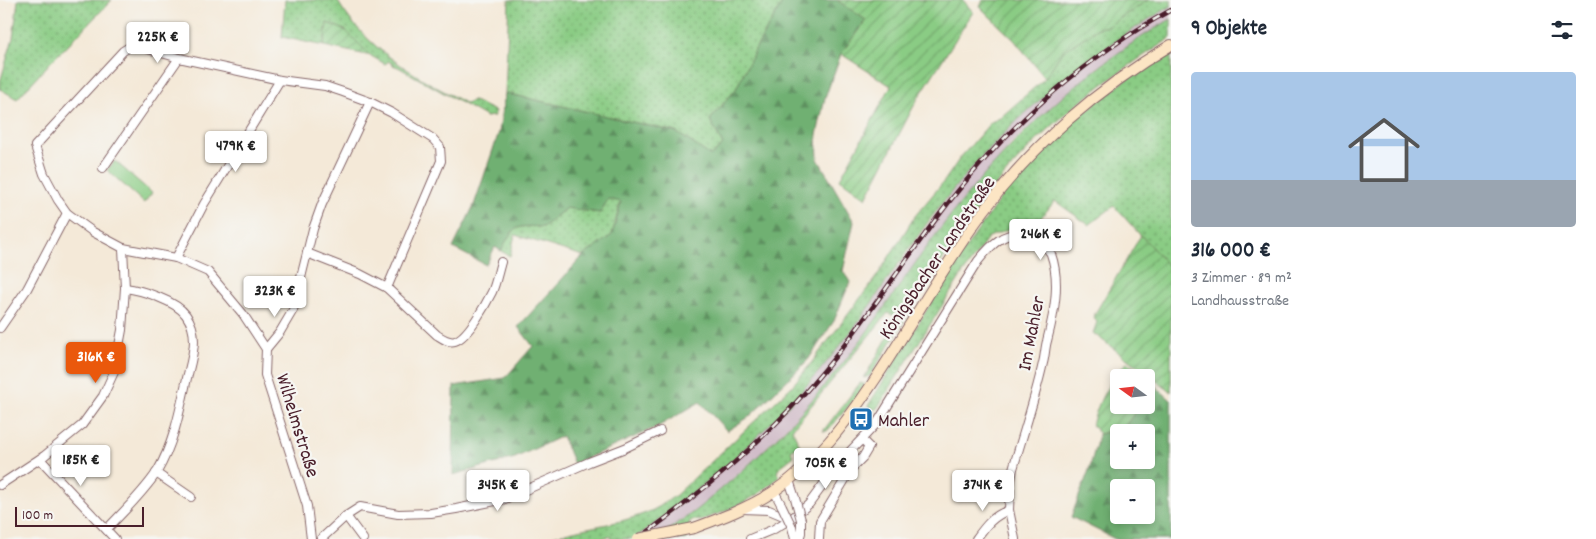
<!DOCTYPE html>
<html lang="de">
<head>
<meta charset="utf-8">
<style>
  body { margin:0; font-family:Dekko,sans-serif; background:#f6f6f7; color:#1f2937; height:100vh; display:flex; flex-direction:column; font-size:19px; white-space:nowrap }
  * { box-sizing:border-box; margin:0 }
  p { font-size:16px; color:#747a83 }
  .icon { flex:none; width:28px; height:28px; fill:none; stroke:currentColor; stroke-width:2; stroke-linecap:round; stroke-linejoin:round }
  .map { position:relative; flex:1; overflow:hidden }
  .panel { display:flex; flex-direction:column; background:#fff; width:425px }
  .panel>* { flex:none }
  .needle { width:32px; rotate:285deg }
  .fabs { position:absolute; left:1110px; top:369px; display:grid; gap:10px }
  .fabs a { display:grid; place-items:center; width:45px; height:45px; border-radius:5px; background:#fff; box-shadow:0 2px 8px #0003; font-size:25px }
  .scale { position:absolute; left:15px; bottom:12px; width:129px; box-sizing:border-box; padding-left:5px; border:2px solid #4a1f2b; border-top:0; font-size:14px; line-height:18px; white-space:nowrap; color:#4a1f2b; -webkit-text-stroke:4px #f6f6f2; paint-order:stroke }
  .price { position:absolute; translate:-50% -42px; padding:0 11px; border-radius:5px; background:#fff; color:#222; font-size:16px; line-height:32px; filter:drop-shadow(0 1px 2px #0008) }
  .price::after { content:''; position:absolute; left:50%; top:30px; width:15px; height:11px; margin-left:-8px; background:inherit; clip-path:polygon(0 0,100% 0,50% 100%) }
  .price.on { background:#ea580c; color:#fff }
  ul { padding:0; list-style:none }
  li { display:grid; align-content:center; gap:10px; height:265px; padding:0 20px }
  li span { display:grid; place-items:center; height:155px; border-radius:5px; color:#555 }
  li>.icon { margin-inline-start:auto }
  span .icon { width:90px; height:90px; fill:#fffc; stroke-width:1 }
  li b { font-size:21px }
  h2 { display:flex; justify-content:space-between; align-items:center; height:60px; padding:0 20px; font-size:21px }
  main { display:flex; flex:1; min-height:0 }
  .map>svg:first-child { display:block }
  .industrial { fill:#d1bdc9 }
  .grass { fill:url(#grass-dots); stroke:#6a7658 }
  .forest { fill:url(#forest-firs); stroke:#5c684e; fill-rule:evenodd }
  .park { fill:#8acc84; stroke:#6a7658 }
  .garden { fill:url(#garden-furrows); stroke:#6a7658 }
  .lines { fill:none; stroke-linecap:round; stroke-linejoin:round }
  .minor-casing { stroke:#866668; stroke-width:10 }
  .secondary-casing { stroke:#866668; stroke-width:12 }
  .minor { stroke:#fff; stroke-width:8 }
  .secondary { stroke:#fce5c4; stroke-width:10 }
  .rail-casing { stroke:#4a1f2b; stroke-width:4.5 }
  .rail { stroke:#f6f6f2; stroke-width:2.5; stroke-dasharray:8; stroke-linecap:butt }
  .minor-bridge-casing { stroke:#866668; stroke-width:10; stroke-linecap:butt }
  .secondary-bridge-casing { stroke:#866668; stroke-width:12; stroke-linecap:butt }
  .minor-bridge { stroke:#fff; stroke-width:8 }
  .secondary-bridge { stroke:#fce5c4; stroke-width:10 }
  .labels { text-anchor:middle; stroke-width:4.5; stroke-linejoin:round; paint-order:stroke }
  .street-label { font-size:20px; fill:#4a1f2b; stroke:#f6f6f2 }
  .poi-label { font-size:20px; fill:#4a1f2b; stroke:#f6f6f2; text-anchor:start }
</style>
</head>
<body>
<main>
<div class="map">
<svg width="1171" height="539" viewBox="0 0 1171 539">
  <defs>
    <pattern id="grass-dots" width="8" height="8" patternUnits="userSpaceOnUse" patternTransform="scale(1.25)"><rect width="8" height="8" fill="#8acc84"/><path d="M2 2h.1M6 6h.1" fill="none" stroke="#73a56c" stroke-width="1.8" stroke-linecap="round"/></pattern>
    <pattern id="forest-firs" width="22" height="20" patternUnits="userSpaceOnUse" patternTransform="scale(1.25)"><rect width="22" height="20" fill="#6fb072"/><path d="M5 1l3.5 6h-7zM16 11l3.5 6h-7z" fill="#5d8f5e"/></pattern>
    <pattern id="garden-furrows" width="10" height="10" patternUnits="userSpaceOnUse" patternTransform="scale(1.25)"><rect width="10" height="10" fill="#8acc84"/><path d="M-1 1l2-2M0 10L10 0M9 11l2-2" fill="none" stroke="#73a56c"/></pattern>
  </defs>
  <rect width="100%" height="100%" fill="#f6f6f2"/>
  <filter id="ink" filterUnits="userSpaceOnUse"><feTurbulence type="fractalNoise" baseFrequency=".02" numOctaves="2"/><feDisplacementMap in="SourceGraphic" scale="10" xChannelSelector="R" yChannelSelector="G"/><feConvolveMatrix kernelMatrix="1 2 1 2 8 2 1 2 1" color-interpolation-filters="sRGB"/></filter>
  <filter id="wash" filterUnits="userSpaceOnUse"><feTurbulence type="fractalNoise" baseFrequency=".0096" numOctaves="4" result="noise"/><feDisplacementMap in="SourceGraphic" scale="20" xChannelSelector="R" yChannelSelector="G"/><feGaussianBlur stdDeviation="1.12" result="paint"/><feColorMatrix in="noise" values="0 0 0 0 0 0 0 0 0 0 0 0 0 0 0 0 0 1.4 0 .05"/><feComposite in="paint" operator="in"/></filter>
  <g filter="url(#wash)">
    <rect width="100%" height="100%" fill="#f4e9d8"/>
    <polygon class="industrial" points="1171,6 1171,19 1098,67 1053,105 1013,142 995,163 904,279 858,345 804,409 758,456 708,501 655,539 633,539 717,474 780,414 811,381 855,327 950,194 977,161 1008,129 1056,85 1079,68 1118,39"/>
    <g class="grass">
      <polygon points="18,0 112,0 50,63 17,99 0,89 0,82 13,38"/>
      <path d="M285 0H337C366 50 418 77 467 104L472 100 495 111 494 116 486 117 398 67 392 65 389 61 385 64 371 56 345 30 327 23 324 46 282 37Z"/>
      <polygon points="509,0 784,0 757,46 736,89 710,120 723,145 711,156 676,132 505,93"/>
      <path d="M1148 0H1171V6C1099 48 1034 99 978 161 931 211 896 270 856 325 809 389 752 445 691 495 682 502 640 537 631 539 625 539 618 539 611 539V536L599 539H545C578 527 614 526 646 513 657 509 666 502 676 495L791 387 809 366 877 276 915 216 945 180 960 158 991 122 1000 118 1045 78 1062 52 1098 28 1108 26Z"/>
      <path d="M1171 19V38C1111 76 1054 118 1007 172 954 234 914 307 870 376L864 378 899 318 888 313 792 429 800 446 791 450 793 457 780 467 777 472 780 476C759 498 728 511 699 521V519L690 521 687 539H655C673 526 691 515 707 501 751 465 792 425 828 381 874 328 910 266 954 211 1015 135 1086 68 1171 19Z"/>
      <polygon points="1171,51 1171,269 1114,206 1089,225 1055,201 1029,232 1012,228 989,237 961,276 876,410 868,406 954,265 1010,184 1076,118 1134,74"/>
      <path d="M608 199 621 201 612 235 583 256 515 235 510 256 501 251C513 226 515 225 543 227L566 208 600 213Z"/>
      <polygon points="860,383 865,384 856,398 827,431 823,431"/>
    </g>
    <g class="forest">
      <path d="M784 0H837L866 20 841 54 825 98 817 135 818 159 854 222 843 271 850 282 834 321 808 360 749 417 727 431 700 402 659 426 574 464 562 436 515 458 453 475 454 386 505 378 533 346 518 327 583 256 612 235 621 202 608 199 600 213 566 208 543 227C515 225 514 226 501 251L495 247 486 265 453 248 474 205 499 132 505 93 676 132 711 156 723 145 710 120 736 89 757 46Z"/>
      <path d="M1154 385 1171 400V539H1115L1071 517 1089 470 1099 434 1126 425 1140 405H1146V397ZM1119 432H1146V460H1119ZM1119 488H1146V515H1119Z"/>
    </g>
    <polygon class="park" points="115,161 152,193 144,203 107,170"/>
    <g class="garden">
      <polygon points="837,0 963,0 973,12 917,100 866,198 840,179 891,86 841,54 866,20"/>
      <polygon points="983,0 1148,0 1108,26 1098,28 1062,52 1045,78 1015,41 980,7"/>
      <polygon points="327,23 345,30 371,56 324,46"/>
      <polygon points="1141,235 1171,269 1171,392 1093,333 1097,322 1093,317"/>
      <path d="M1127 362 1145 377 1119 378V405H1140L1126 425 1099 434 1092 425C1099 399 1109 381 1127 362Z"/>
    </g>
  </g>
  <g filter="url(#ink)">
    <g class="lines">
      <g class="minor-casing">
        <g id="minor">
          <polyline points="103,168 179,58"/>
          <path d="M307 253 360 274 387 288 437 335C442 338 448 343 455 341 468 337 486 304 492 292 496 283 498 272 501 262"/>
          <polyline points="176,258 204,204 280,80"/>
          <polyline points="0,328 27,289 67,213"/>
          <polyline points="266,349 243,314 208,272 176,258 123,248 93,232 67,213 58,200 44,174 35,146 123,51 131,46 141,47 179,58 280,80 325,86 343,92 370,102 392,113 433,139 440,147 441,161 387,288"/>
          <polyline points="40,459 115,539"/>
          <polyline points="156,473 191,497"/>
          <polyline points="789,480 795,498"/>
          <polyline points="0,485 44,456 82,425 103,396 114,372 122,330 125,288 123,248"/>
          <polyline points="774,491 782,506"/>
          <polyline points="742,509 769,510 788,518"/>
          <polyline points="346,516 363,539"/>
          <polyline points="792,527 795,539"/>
          <path d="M107 529C124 511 143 493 157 472 174 443 180 410 187 378 190 366 194 353 194 341 194 332 191 322 186 315 176 301 142 290 125 288"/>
          <polyline points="311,539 307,506 265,375 266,349 280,332 293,310 313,229 322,204 370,102"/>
          <polyline points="321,539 346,516 360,507 398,514 431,513 456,509 505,499 589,462 625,448 660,431"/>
          <path d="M750 539 774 529 792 518 809 504 840 462 877 423 978 261C991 245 1005 229 1028 235 1037 237 1047 246 1051 254 1061 282 1054 314 1047 341 1045 348 1045 356 1043 363 1035 399 1023 434 1013 469L1010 485 1009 510 1015 539"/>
          <polyline points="799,539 801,533 801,520"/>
          <polyline points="819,539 820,521 852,468 863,457 869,447 862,440"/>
          <path d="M976 539C986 525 993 516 1009 510"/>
        </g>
      </g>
      <g class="secondary-casing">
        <path id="secondary" d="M694 528C721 518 748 508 773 492 816 463 846 423 874 381 911 326 943 266 983 212 1032 145 1099 88 1171 45"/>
      </g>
      <use href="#minor" class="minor"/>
      <use href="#secondary" class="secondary"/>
      <g class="rail-casing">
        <path id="rail" d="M638 539C705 490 768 438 821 374 869 318 907 255 953 197 1012 122 1087 56 1171 10"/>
      </g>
      <use href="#rail" class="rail"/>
      <g class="minor-bridge-casing">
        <g id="minor-bridge">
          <polyline points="795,498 801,520"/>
          <polyline points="782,506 792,527"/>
        </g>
      </g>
      <g class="secondary-bridge-casing">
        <polyline id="secondary-bridge" points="638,539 694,528"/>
      </g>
      <use href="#minor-bridge" class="minor-bridge"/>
      <use href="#secondary-bridge" class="secondary-bridge"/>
    </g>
  </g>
  <defs>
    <g id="bus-square" transform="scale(1.25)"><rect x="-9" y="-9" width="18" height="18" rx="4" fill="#1f6fb2" stroke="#f6f6f2"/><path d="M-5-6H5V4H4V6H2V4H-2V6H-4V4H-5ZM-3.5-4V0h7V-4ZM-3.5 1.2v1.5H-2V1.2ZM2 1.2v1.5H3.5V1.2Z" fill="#fff"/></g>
  </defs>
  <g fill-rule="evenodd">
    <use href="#bus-square" x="861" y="419"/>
  </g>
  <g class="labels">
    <g class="street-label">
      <text transform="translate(936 257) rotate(-56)" y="7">Königsbacher Landstraße</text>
      <text transform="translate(1030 333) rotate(-79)" y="7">Im Mahler</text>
      <text transform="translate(299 425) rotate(73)" y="7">Wilhelmstraße</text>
    </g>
    <g class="poi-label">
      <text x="878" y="426">Mahler</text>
    </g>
  </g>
</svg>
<div class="fabs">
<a><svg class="needle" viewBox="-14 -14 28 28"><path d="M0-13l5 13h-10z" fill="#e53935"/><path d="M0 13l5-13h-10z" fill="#747a83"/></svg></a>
<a>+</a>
<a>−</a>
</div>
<div class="scale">100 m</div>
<b class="price" style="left:158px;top:64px">225K €</b>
<b class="price" style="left:236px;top:173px">479K €</b>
<b class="price" style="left:1041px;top:261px">246K €</b>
<b class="price" style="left:275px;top:318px">323K €</b>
<b class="price on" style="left:96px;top:384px">316K €</b>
<b class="price" style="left:81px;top:487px">185K €</b>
<b class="price" style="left:826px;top:490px">705K €</b>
<b class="price" style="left:498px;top:512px">345K €</b>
<b class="price" style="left:983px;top:512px">374K €</b>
</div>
<section class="panel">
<h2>9 Objekte<svg class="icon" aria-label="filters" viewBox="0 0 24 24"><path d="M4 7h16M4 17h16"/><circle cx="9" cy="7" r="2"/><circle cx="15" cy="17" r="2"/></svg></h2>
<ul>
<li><span style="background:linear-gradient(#a9c7e8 70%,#9aa5b1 0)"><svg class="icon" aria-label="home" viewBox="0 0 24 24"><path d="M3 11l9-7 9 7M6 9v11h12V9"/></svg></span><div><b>316 000 €</b><p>3 Zimmer · 89 m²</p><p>Landhausstraße</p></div></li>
</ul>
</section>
</main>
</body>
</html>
